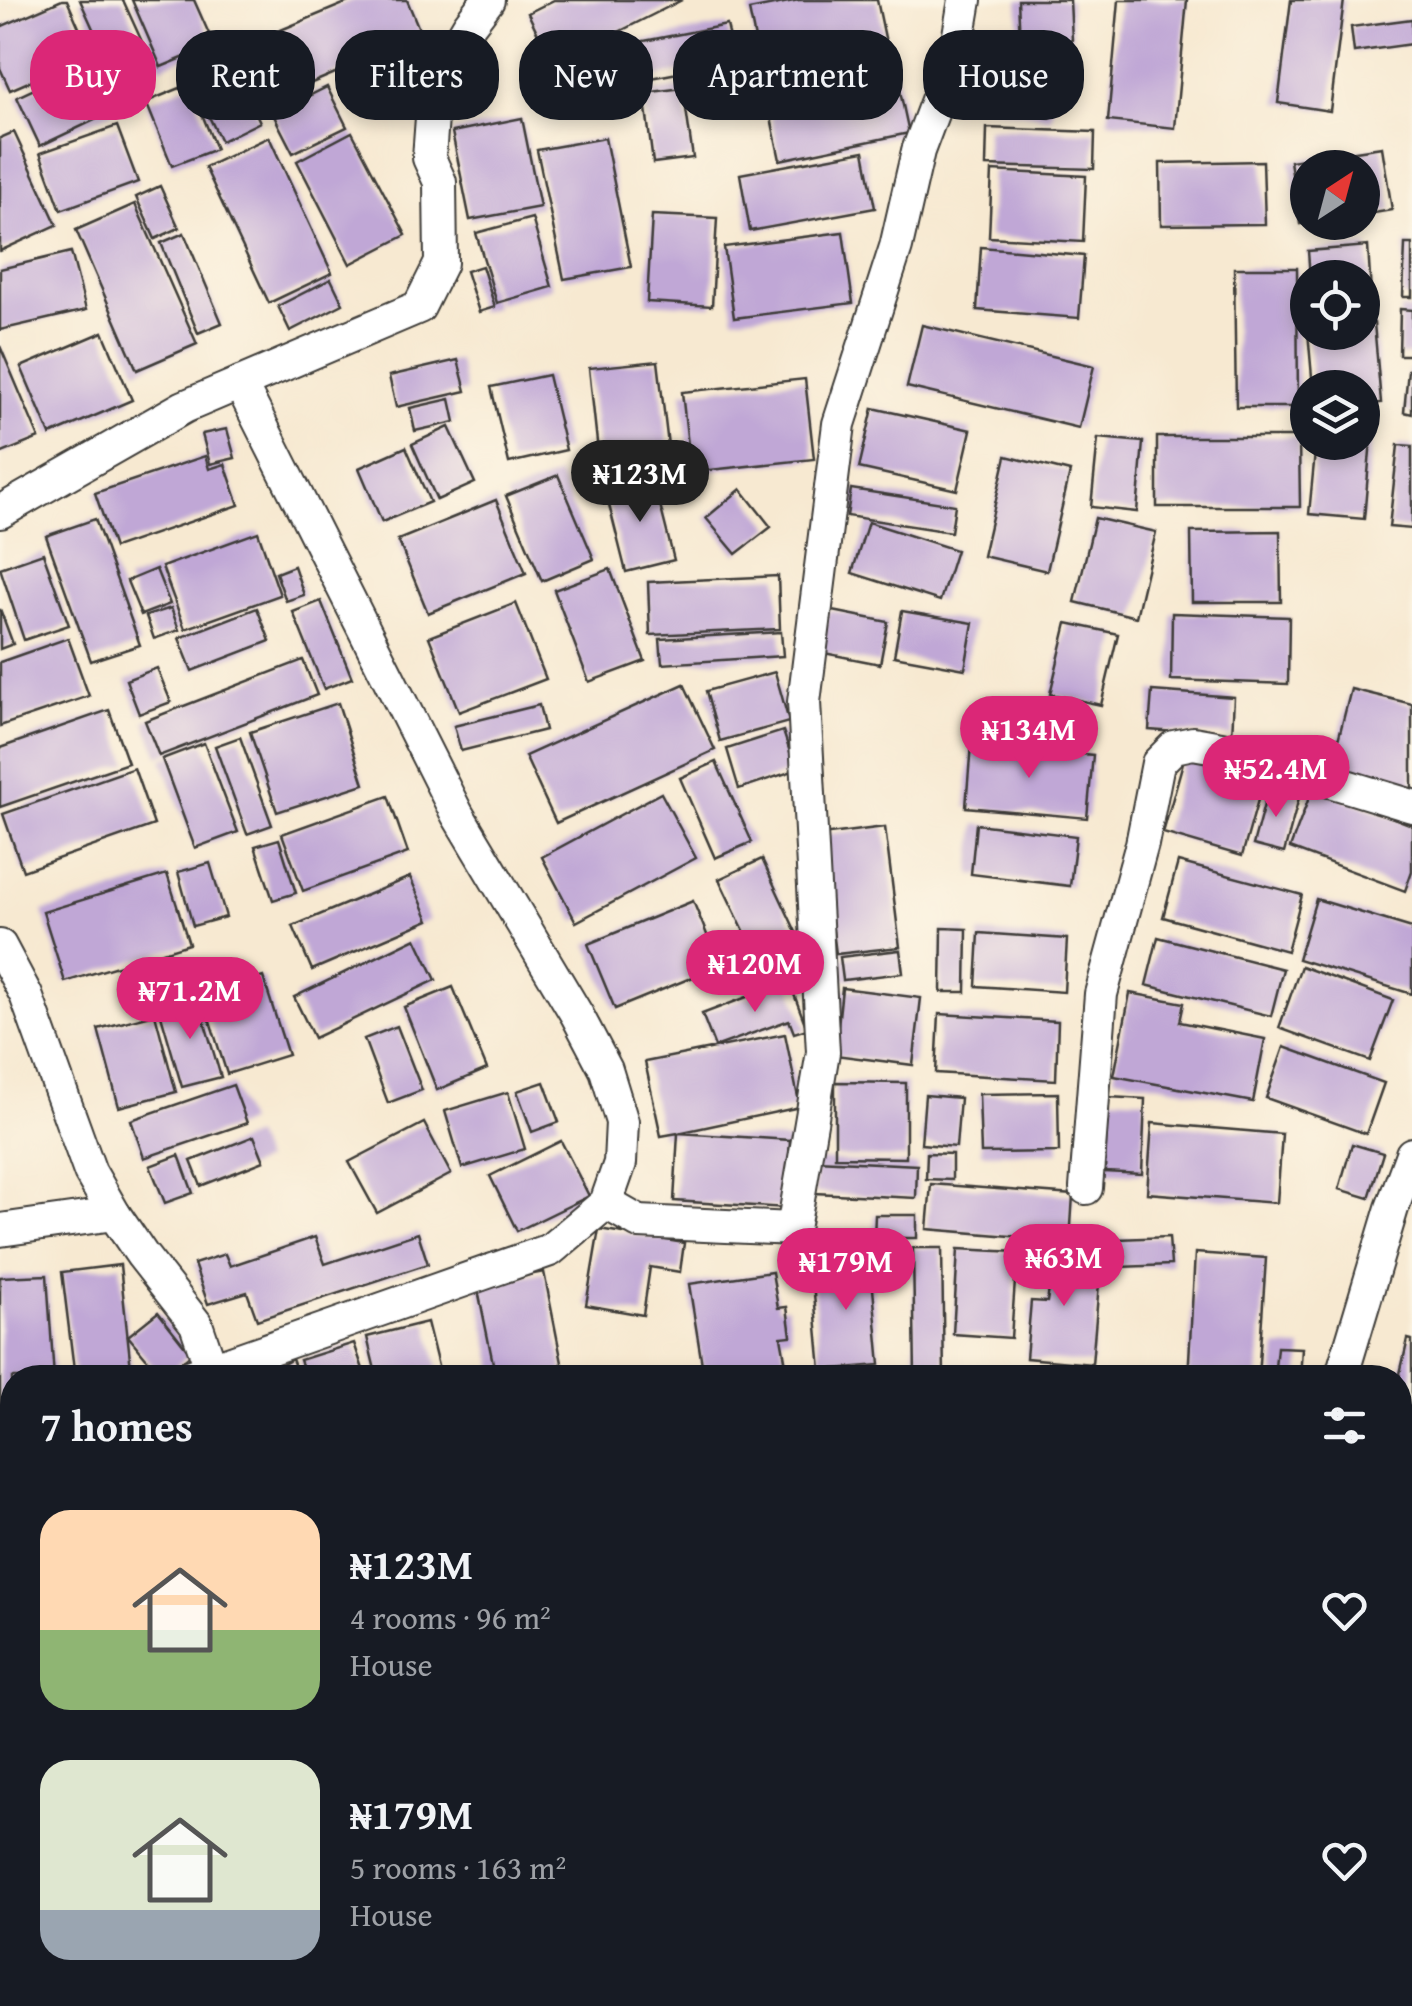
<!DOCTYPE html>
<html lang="en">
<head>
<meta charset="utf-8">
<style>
  body { margin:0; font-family:"Gentium Book Plus",serif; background:#20242c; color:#f1f3f6; height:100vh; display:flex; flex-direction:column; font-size:38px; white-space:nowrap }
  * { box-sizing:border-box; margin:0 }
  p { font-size:32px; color:#9ea1a6 }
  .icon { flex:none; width:55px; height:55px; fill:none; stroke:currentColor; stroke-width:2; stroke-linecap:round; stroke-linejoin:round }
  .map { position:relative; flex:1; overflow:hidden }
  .panel { position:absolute; left:0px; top:1365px; width:1412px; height:642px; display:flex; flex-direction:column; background:#171b24; border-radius:40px 40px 0 0; box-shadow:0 5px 15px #0003 }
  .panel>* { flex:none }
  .guide { position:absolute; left:30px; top:30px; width:1352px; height:90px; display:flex; gap:20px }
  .needle { width:65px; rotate:36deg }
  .controls { position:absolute; left:1290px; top:150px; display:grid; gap:20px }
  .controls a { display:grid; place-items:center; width:90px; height:90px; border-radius:50%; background:#171b24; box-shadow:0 5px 15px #0003; font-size:50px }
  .price { position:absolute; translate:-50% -85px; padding:0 22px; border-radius:35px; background:#db2777; color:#fff; font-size:32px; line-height:65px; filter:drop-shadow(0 2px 5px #0008) }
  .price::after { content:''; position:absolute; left:50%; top:60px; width:30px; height:22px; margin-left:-15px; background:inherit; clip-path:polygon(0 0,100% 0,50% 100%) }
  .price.current { background:#222; color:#fff }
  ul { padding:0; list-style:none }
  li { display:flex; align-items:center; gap:30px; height:250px; padding:0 40px }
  li span { display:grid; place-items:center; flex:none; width:280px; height:200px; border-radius:30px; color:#555 }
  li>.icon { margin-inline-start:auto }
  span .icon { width:120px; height:120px; fill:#fffc; stroke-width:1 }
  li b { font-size:42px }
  h2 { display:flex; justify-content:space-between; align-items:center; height:120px; padding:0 40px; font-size:42px }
  .pill { padding:0 35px; border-radius:40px; background:#171b24; box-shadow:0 5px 15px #0003; font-size:35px; line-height:90px }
  .pill.current { background:#db2777; color:#fff }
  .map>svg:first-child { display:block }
  .building { fill:#c0a7d6 }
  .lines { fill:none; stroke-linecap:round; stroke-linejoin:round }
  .service-casing { stroke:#3d3b37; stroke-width:19 }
  .minor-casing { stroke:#3d3b37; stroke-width:36 }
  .service { stroke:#fff; stroke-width:15 }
  .minor { stroke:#fff; stroke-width:32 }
</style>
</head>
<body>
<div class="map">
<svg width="1412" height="2006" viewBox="0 0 1412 2006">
  <rect width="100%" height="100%" fill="#fcf5e5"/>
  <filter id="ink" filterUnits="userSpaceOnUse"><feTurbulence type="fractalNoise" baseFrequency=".01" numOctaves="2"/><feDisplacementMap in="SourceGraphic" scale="20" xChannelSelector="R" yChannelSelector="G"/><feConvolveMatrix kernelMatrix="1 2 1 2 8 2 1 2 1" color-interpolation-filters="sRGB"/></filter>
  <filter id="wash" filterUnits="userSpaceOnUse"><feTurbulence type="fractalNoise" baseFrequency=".0048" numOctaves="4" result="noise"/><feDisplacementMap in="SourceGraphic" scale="40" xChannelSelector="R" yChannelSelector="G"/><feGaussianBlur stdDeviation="2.25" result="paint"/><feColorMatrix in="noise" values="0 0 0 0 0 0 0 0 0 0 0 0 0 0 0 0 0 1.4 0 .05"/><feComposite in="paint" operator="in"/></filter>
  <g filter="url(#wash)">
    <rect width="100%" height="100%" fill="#f7e9d1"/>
    <g id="blocks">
      <g class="building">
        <polygon points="62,0 67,0 91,55 10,90 0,68 0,27"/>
        <polygon points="80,0 123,0 154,68 118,84"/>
        <polygon points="132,0 194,0 214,45 161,67"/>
        <polygon points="353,0 407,0 422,36 300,88 276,32"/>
        <polygon points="554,0 682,0 553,65 528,13"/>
        <polygon points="799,0 877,0 888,52 763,77 749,10"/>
        <polygon points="1018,0 1070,0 1072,40 1020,41"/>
        <polygon points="1119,0 1187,0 1175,128 1108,121"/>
        <polygon points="1291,0 1344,0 1330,111 1278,103"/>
        <polygon points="1412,19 1412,44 1354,52 1351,27"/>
        <polygon points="727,25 735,62 594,89 587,52"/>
        <polygon points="997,47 1062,60 1051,118 986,106"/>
        <polygon points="96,60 120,108 40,146 17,97"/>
        <polygon points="231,60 260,122 221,141 191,80"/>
        <polygon points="895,68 909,133 780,160 766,94"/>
        <polygon points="190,84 216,149 172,166 146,102"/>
        <polygon points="327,87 347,127 293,153 273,114"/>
        <polygon points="683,88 693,158 653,163 644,93"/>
        <polygon points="522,118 540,207 470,220 452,132"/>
        <polygon points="117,126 138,182 61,210 40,153"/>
        <polygon points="987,128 1095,132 1094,169 986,166"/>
        <polygon points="14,132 57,225 0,251 0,138"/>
        <polygon points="352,132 406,235 350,264 297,161"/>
        <polygon points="269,137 332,273 269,303 205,167"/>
        <polygon points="605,138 631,267 564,279 537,150"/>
        <polygon points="1382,147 1392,210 1362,215 1362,168 1308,168 1308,223 1300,224 1290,161"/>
        <polygon points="864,151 875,208 750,231 740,174"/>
        <polygon points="1263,161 1265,224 1161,225 1160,163"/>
        <polygon points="992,171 1086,176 1083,242 989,237"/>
        <polygon points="160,186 179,228 155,239 136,197"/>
        <polygon points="135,204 197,344 137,370 76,230"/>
        <polygon points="652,215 717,218 712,306 647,302"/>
        <polygon points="532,218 552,287 497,303 476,233"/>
        <polygon points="843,232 853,303 734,318 724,247"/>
        <polygon points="184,233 222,323 198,333 161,243"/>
        <polygon points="1405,244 1412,244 1412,297 1403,297"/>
        <polygon points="1368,246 1372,310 1362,310 1362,278 1310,278 1308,251"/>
        <polygon points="981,247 1084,256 1079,318 977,310"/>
        <polygon points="71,252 86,310 0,330 0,269"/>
        <polygon points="482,266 495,307 479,312 466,271"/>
        <polygon points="1234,268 1297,268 1298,407 1236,407"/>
        <polygon points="331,279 343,304 290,331 278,306"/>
        <polygon points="1400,309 1412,310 1412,355 1399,355"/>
        <polygon points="1374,323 1381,403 1362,405 1362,388 1313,388 1308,332 1362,332 1362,324"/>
        <polygon points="922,325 1094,366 1079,428 907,387"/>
        <polygon points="103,332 132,400 50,435 21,367"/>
        <polygon points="0,346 39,438 0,454"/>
        <polygon points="458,360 466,391 396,407 389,376"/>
        <polygon points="658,361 670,462 600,470 589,368"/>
        <polygon points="1408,370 1412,371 1412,414 1404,412"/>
        <polygon points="548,375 566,450 509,463 491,387"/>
        <polygon points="805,379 814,459 691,472 682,392"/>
        <polygon points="450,399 455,422 415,431 410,408"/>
        <polygon points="873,408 971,430 957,490 859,468"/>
        <polygon points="449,427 475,483 437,500 412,444"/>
        <polygon points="1362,428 1372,428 1364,519 1309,514 1316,442 1362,442"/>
        <polygon points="227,429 235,458 210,464 202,434"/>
        <polygon points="1157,437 1299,437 1300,507 1157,507"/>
        <polygon points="1098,438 1143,442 1137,512 1091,507"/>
        <polygon points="1398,445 1412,446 1412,529 1389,527"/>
        <polygon points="406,447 430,502 382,522 359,468"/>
        <polygon points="205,456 209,469 225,464 239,505 114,548 95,493"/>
        <polygon points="1006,456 1070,472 1047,571 983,556"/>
        <polygon points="558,475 594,559 542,581 506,496"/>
        <polygon points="653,477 674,560 626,572 605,489"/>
        <polygon points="741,489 771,527 736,554 706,518"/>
        <polygon points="851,489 955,505 951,532 847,516"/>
        <polygon points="496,500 526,573 428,613 398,540"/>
        <polygon points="1095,518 1156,532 1136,617 1075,602"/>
        <polygon points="95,519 140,645 91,661 46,536"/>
        <polygon points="868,522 956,550 940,601 852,573"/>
        <polygon points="1280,531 1281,602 1192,602 1191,532"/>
        <polygon points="258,532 280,595 185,629 162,567"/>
        <polygon points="43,553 69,625 24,640 0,568"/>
        <polygon points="294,566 304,595 286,601 276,573"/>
        <polygon points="156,569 170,604 141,615 127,581"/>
        <polygon points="610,569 645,661 589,682 554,590"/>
        <polygon points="778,576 780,629 650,635 648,582"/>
        <polygon points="321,601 352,678 324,689 293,612"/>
        <polygon points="516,603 546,679 459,712 429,637"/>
        <polygon points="171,608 179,630 154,639 146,616"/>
        <polygon points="257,608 270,641 192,671 179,638"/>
        <polygon points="0,609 13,644 0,649"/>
        <polygon points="828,610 888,622 880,664 819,652"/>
        <polygon points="902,611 973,623 965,669 894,656"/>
        <polygon points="1172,613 1289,617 1288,684 1171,680"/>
        <polygon points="1067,623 1118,634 1101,705 1050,694"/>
        <polygon points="781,632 783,656 662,664 660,639"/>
        <polygon points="68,638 89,696 0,726 0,662"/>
        <polygon points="303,660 317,695 159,756 145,721"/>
        <polygon points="157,668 171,702 139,714 126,680"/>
        <polygon points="775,672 789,722 720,741 706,691"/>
        <polygon points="684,684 715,750 556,823 525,756"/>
        <polygon points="1351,689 1412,704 1412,789 1331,768"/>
        <polygon points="1152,691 1234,697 1232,736 1149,730"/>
        <polygon points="338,703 364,784 277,812 250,732"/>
        <polygon points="539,705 545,730 461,751 454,726"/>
        <polygon points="109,710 128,763 0,807 0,748"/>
        <polygon points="783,731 796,770 739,789 727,749"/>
        <polygon points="240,737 272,825 247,834 215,746"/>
        <polygon points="204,743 238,832 195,848 162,759"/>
        <polygon points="971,744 1093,755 1087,818 966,807"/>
        <polygon points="1186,752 1265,775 1242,856 1163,833"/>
        <polygon points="716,762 752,842 715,858 680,778"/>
        <polygon points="134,768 154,825 23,871 3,814"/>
        <polygon points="1269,786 1300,794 1284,853 1253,845"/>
        <polygon points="1313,787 1412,825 1412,871 1405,891 1290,848"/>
        <polygon points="661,793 696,858 576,922 542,857"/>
        <polygon points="388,796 408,853 303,891 282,834"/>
        <polygon points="976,824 1076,836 1070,886 971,874"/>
        <polygon points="885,827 900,947 836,954 821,835"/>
        <polygon points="279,839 296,893 273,900 255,846"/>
        <polygon points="762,859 802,945 760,965 719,879"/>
        <polygon points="1178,862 1302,895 1287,951 1163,917"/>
        <polygon points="210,863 226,917 193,926 178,872"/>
        <polygon points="167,874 189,944 65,982 43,912"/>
        <polygon points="410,877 429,920 312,970 293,926"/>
        <polygon points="1316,899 1412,928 1412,994 1298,959"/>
        <polygon points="693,901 720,966 615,1009 588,944"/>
        <polygon points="942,928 967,929 966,992 941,992"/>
        <polygon points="979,933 1067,939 1064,992 976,986"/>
        <polygon points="1158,937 1283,969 1271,1016 1146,985"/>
        <polygon points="416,938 436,980 314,1038 294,997"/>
        <polygon points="900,950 903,973 843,980 840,957"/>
        <polygon points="1301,966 1393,1000 1370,1061 1279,1028"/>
        <polygon points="263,977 288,1055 227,1074 202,996"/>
        <polygon points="789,981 807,1029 794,1033 789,1020 715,1047 702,1014"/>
        <polygon points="453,987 487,1069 437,1090 404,1007"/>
        <polygon points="842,988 921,998 913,1065 835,1055"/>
        <polygon points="1130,993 1184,1003 1180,1022 1265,1039 1253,1102 1114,1076"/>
        <polygon points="197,997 221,1077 182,1087 159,1008"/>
        <polygon points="155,1014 176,1092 119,1107 98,1029"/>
        <polygon points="939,1014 1058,1021 1056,1080 936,1073"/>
        <polygon points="397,1026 422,1090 388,1103 364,1039"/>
        <polygon points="785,1034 800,1107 678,1133 790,1140 786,1208 674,1201 678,1133 661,1136 645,1062"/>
        <polygon points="1284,1047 1384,1083 1366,1134 1266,1098"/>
        <polygon points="544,1082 559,1122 532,1132 517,1091"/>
        <polygon points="835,1082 906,1083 906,1158 835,1157"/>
        <polygon points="233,1085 247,1123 144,1158 131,1120"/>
        <polygon points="508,1092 525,1149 462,1168 445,1111"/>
        <polygon points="1058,1093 1059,1152 981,1153 979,1094"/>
        <polygon points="925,1095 960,1098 956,1147 921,1144"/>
        <polygon points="1108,1097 1145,1099 1142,1174 1105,1172"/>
        <polygon points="424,1123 451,1174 377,1213 349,1162"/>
        <polygon points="1152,1123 1282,1134 1277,1203 1147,1193"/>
        <polygon points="254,1136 264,1161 201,1186 191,1161"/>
        <polygon points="561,1141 589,1196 517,1231 490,1176"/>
        <polygon points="1352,1144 1383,1153 1369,1198 1339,1189"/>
        <polygon points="927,1153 952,1154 952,1180 926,1179"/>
        <polygon points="179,1155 193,1193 165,1203 150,1166"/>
        <polygon points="816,1160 917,1165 916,1198 814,1193"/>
        <polygon points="931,1184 1073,1195 1070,1241 927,1229"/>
        <polygon points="875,1215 917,1215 917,1238 874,1238"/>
        <polygon points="599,1229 684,1243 680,1272 650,1267 643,1315 586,1305"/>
        <polygon points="418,1233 428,1264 257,1320 247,1292 208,1304 194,1264 225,1254 230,1266 315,1237 325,1264"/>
        <polygon points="1169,1237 1171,1265 1119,1267 1118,1239"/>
        <polygon points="913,1248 942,1248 944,1378 915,1378"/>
        <polygon points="958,1249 1017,1252 1011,1338 953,1334"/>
        <polygon points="1035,1253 1101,1260 1092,1364 1026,1358 1031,1301 1047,1302 1049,1289 1032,1287"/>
        <polygon points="1195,1253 1266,1258 1258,1378 1188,1378"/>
        <polygon points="870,1256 880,1365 821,1370 811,1261"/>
        <polygon points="120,1265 132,1378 75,1378 62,1272"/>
        <polygon points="544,1272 565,1378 496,1378 477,1285"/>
        <polygon points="772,1272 778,1308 787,1307 791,1336 781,1337 786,1365 704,1377 689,1284"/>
        <polygon points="47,1275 54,1378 12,1378 12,1414 0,1415 0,1277"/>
        <polygon points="158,1312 191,1354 162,1377 128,1336"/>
        <polygon points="427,1322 441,1378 377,1378 367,1337"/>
        <polygon points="1408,1339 1412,1340 1412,1415 1400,1412 1399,1378"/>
        <polygon points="354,1343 366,1378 306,1378 300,1360"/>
        <polygon points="1277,1347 1302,1348 1300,1378 1274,1378"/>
        <polygon points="292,1359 299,1378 261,1378"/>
        <polygon points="1400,1428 1412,1430 1412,1496 1400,1494"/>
        <polygon points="12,1501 12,1616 0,1617 0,1502"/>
        <polygon points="1400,1530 1412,1532 1412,1587 1400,1585"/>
        <polygon points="1400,1601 1412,1603 1412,1669 1400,1667"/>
        <rect x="0" y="1629" width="12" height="91"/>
        <polygon points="1400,1677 1412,1679 1412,1748 1400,1745"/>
        <rect x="0" y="1736" width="12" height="60"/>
        <polygon points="0,1806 7,1806 3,1900 0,1900"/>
        <polygon points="1400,1866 1412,1867 1412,1932 1400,1931"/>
        <polygon points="1400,1955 1412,1956 1412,2006 1367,2006 1302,1997 1303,1995 1400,1995"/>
        <polygon points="0,1974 12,1975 12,1995 17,1995 17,2006 0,2006"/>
        <rect x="25" y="1995" width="77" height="11"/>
        <polygon points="120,1995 206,1995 208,2006 122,2006"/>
        <polygon points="222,1995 287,1995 289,2006 224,2006"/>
        <polygon points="338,1995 449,1995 447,2006 369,2006 337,1999"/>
        <rect x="470" y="1995" width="51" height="11"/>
        <rect x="527" y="1995" width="64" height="11"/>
        <rect x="607" y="1995" width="99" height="11"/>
      </g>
    </g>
  </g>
  <g filter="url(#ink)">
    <use href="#blocks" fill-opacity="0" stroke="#3d3b37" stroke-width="2.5"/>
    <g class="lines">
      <g class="service-casing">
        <polyline id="service" points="1400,1844 1412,1847"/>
      </g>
      <g class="minor-casing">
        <g id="minor">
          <polyline points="0,512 184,407 419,307 441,263 440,182 429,158 433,104 446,64 469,25 488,0"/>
          <polyline points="0,946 26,995 90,1172 114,1214 142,1255 196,1324 211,1368"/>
          <polyline points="1086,1188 1101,994 1142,844 1158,763 1174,747 1193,743 1221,748 1412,806"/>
          <polyline points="606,1203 639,1222 793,1229 823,1052 804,702 839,424 896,247 918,151 957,47 965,0"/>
          <polyline points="0,1230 114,1214"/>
          <polyline points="186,1378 550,1250 606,1203 620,1163 622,1122 606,1070 577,1015 457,814 240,383"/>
          <polyline points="1341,1378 1392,1208 1412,1154"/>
          <polyline points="0,1447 12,1446"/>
          <polyline points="747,1995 747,2006"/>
          <polyline points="1232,2006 1233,1995"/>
        </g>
      </g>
      <use href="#service" class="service"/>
      <use href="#minor" class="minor"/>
    </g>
  </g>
</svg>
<div class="controls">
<a><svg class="needle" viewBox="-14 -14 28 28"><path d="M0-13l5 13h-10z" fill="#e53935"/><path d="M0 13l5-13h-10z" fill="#9ea1a6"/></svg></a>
<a><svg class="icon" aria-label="locate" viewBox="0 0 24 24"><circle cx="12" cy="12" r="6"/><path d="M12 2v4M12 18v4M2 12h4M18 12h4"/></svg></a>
<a><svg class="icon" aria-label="layers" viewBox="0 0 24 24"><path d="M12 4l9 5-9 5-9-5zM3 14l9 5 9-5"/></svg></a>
</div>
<b class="price current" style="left:640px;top:525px">₦123M</b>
<b class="price" style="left:1029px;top:781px">₦134M</b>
<b class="price" style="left:1276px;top:820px">₦52.4M</b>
<b class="price" style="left:755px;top:1015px">₦120M</b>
<b class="price" style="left:190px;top:1042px">₦71.2M</b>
<b class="price" style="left:1064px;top:1309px">₦63M</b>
<b class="price" style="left:846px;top:1313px">₦179M</b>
<div class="guide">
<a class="pill current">Buy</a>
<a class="pill">Rent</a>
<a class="pill">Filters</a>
<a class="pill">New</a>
<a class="pill">Apartment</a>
<a class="pill">House</a>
</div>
<section class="panel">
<h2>7 homes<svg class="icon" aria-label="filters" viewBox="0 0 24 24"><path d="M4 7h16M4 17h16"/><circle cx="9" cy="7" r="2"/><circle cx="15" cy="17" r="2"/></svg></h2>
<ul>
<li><span style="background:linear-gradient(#ffd9b3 60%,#8fb573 0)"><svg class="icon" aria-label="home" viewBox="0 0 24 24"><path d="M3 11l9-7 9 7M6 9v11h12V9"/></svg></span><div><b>₦123M</b><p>4 rooms · 96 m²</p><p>House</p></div><svg class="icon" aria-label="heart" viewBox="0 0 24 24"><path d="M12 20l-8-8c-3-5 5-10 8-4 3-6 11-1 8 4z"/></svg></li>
<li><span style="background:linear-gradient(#dfe7d0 75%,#9aa5b1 0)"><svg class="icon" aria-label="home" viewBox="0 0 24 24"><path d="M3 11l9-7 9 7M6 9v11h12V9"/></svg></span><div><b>₦179M</b><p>5 rooms · 163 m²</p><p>House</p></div><svg class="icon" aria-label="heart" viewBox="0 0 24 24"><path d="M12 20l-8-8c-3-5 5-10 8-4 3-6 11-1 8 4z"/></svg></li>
</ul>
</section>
</div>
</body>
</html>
